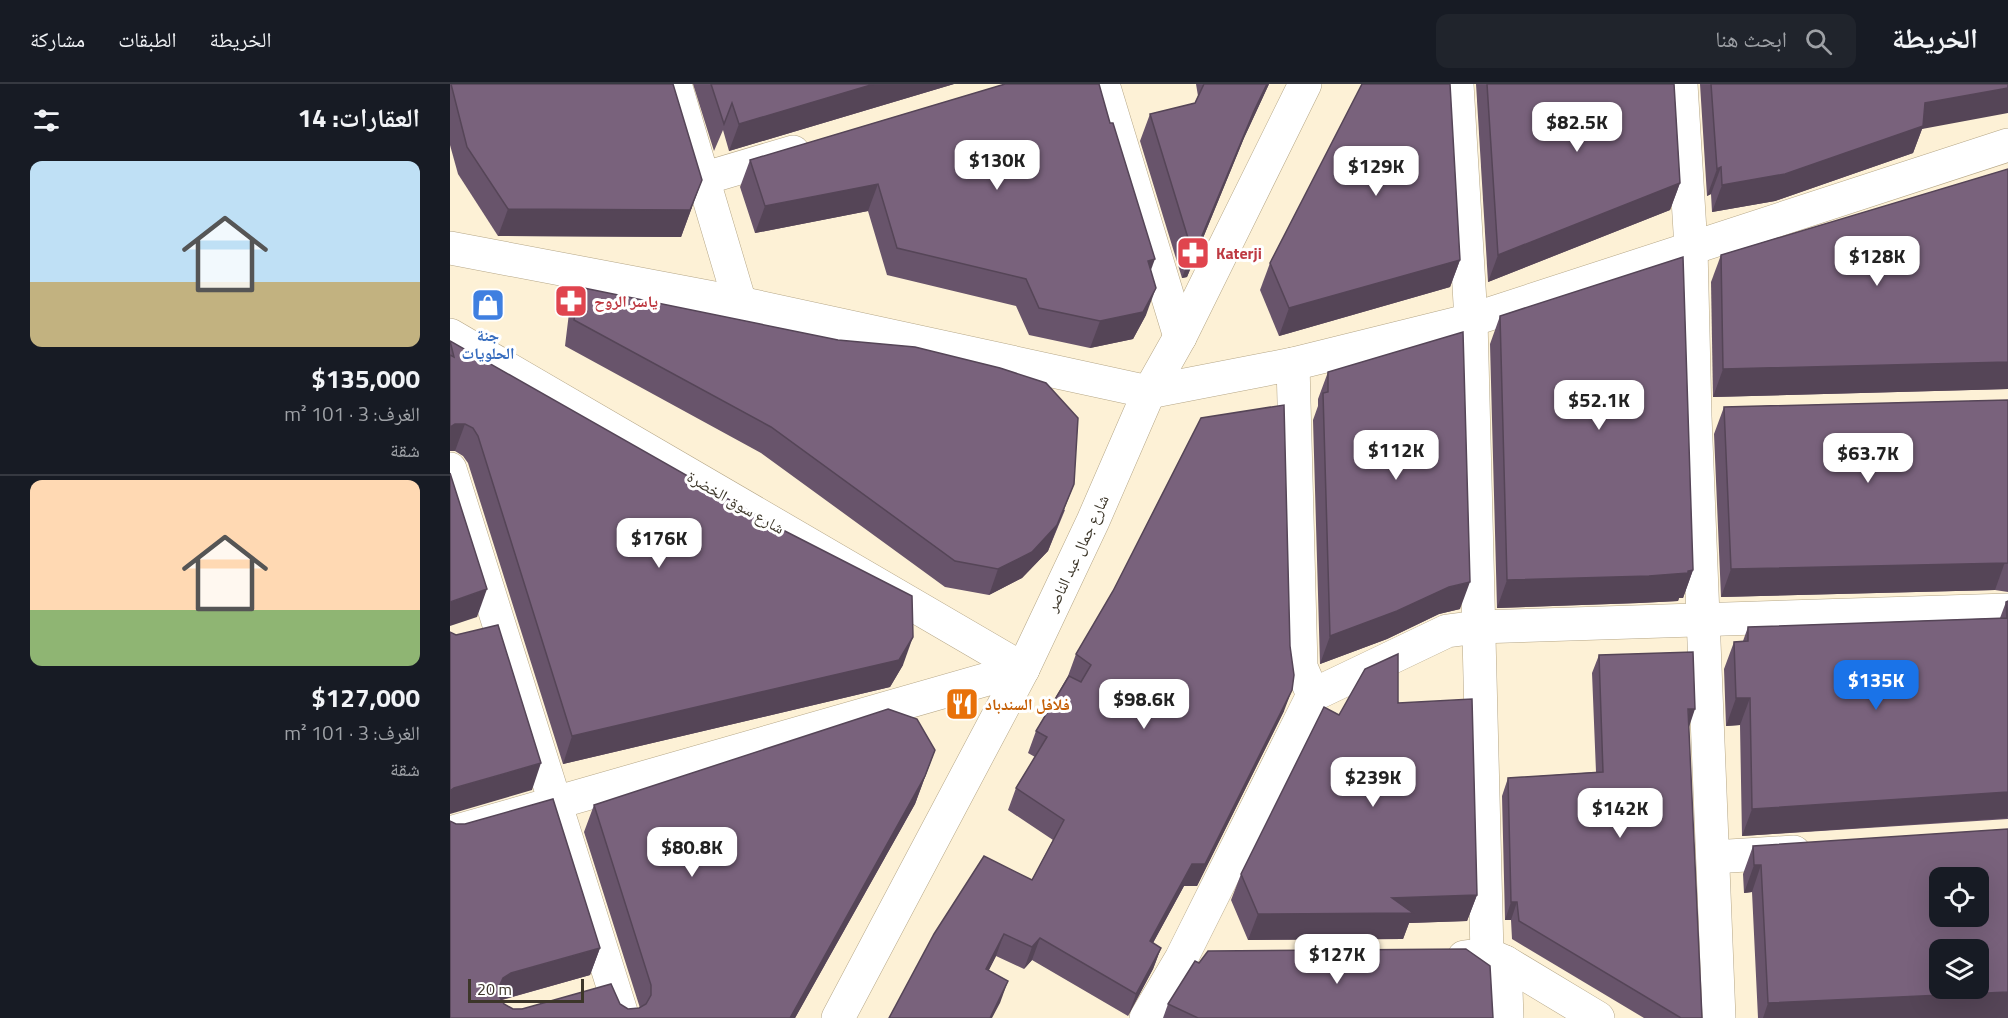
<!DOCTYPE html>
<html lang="ar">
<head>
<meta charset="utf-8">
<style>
  body { margin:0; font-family:"Titillium Web","Noto Naskh Arabic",sans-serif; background:#20242c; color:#f1f3f6; direction:rtl; height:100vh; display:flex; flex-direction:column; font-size:22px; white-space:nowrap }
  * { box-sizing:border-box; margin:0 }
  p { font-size:20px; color:#9ea1a6 }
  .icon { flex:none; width:33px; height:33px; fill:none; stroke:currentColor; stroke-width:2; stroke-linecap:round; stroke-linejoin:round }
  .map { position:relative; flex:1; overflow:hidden; direction:ltr }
  .panel { display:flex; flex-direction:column; background:#171b24; width:450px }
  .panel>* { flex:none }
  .buttons { position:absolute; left:1479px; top:783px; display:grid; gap:12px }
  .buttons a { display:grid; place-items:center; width:60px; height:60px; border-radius:12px; background:#171b24; box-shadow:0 6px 24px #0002; font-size:30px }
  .scale { position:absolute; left:18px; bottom:15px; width:116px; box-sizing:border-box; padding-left:6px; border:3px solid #3c3629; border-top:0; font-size:16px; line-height:21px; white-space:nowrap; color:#3c3629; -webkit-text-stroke:4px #fff; paint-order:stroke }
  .price { position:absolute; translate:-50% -51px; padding:0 14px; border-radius:12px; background:#fff; color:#222; font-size:20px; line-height:39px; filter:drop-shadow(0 2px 3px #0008) }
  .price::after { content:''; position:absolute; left:50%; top:36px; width:18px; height:14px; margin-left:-9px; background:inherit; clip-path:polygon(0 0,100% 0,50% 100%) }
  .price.current { background:#1a73e8; color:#fff }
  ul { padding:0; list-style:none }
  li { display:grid; align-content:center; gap:12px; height:318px; padding:0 30px }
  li+li { border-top:2px solid #363941 }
  li span { display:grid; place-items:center; height:186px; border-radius:12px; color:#555 }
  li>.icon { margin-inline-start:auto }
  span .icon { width:108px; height:108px; fill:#fffc; stroke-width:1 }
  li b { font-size:26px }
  h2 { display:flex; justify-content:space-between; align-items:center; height:72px; padding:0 30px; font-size:26px }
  header { display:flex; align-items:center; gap:36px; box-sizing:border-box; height:84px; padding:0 30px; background:#171b24; border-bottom:2px solid #363941 }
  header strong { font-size:28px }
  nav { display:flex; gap:33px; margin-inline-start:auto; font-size:21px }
  .search { width:420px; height:54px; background:#20242c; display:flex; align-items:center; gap:15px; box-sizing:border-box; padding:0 21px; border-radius:12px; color:#9ea1a6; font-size:22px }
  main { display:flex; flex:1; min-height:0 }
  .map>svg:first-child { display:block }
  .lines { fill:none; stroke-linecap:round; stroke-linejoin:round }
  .minor-casing { stroke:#b5a686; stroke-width:34 }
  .tertiary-casing { stroke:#b5a686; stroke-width:34 }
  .minor { stroke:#fff; stroke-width:33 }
  .tertiary { stroke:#fff; stroke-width:33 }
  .wall { fill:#68546b }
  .shaded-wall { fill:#554557 }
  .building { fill:#79627c; stroke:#554557; stroke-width:1.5; fill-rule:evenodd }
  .labels { text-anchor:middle; stroke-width:6; stroke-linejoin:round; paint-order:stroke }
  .health-label { font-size:16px; font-weight:bold; fill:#be3a42; stroke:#fff; text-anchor:start }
  .shop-label { font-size:16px; font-weight:bold; fill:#366cbe; stroke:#fff }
  .street-label { font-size:16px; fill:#3c3629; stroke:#fff }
  .food-label { font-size:16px; font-weight:bold; fill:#c56008; stroke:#fff; text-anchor:start }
</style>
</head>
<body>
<header>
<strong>الخريطة</strong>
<div class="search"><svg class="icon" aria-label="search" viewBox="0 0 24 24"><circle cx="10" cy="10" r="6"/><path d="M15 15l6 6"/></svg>ابحث هنا</div>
<nav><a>الخريطة</a><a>الطبقات</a><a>مشاركة</a></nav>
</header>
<main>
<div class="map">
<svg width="1558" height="934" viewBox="0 0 1558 934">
  <rect width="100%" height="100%" fill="#fdf1d6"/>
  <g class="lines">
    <g class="minor-casing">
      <g id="minor">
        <polyline points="225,0 290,219"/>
        <polyline points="653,0 730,253"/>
        <polyline points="1007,0 1021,236 1037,870"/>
        <polyline points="1231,0 1241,164 1245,332 1269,934"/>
        <polyline points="252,95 343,68"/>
        <polyline points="0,164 290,219 699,308"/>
        <polyline points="0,251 573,585"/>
        <polyline points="0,385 173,934"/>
        <polyline points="863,611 997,547 1028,543 1558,526"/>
        <polyline points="0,749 573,585"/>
        <polyline points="1263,773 1344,768"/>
        <polyline points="1014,873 1037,870 1055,878 1148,934"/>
        <polyline points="1055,878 1057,934"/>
        <polyline points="388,934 573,585 643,437 699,308 730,253 855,0"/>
        <polyline points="696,934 731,875 863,611 851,583 843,280"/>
      </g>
    </g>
    <g class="tertiary-casing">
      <polyline id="tertiary" points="699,308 843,280 1021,236 1558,61"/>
    </g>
    <use href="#minor" class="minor"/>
    <use href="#tertiary" class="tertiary"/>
  </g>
  <g class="wall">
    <polygon points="0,0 223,0 242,123 231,153 48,152 8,90 0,61"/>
    <polygon points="243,0 504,0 279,67 273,46 264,67"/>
    <polygon points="555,0 701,186 696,231 683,255 640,264 579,251 566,222 437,191 418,127 305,149 290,103 300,76"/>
    <polygon points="746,0 819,0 794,54 737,193 732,194 690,57 700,30 745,19 748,12"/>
    <polygon points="1026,0 1224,0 1230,99 1220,126 1038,198"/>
    <polygon points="1250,0 1558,0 1472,45 1463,69 1325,117 1262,128 1261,110 1257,112"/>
    <polygon points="1558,85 1558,305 1263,313 1261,198 1271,171"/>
    <polygon points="1010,176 1000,203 829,252 810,206 820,179"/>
    <polygon points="129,203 615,426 598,467 572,494 539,511 495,503 311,369 115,262 119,229"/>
    <polygon points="1050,232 1243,486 1233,514 1229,514 1228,517 1189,519 1047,524 1040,260"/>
    <polygon points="0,257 453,581 440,603 113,680 18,379 13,372 5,367 0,367"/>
    <polygon points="878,288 1010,525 989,530 937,555 870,580 863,336 868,322 868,315"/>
    <polygon points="1558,316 1558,508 1545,506 1271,513 1264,350 1274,323"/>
    <polygon points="1558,517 1558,735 1292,752 1290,641 1276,642 1274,585 1284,558 1293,557 1298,543 1550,534 1556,518"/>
    <polygon points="626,570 834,627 747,802 734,802 703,859 711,864 703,885 678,932 582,876 574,885 546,872 539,886 550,919 439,934 582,796 603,756 558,726 566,704 585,673 578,669 586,647 618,592"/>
    <polygon points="1149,571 1238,643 1252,934 1194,934 1062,855 1061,836 1055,836 1052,712 1058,694 1146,688 1142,589"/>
    <polygon points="948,619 1027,811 1017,837 959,839 953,855 798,856 781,816 791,790 889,631"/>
    <polygon points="485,666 465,720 345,934 0,934 150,864 140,891 52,916 54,920 63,925 170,920 178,925 190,924 134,748 144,721"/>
    <polygon points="1303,762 1558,934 1308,934 1302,808 1294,809 1293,790"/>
    <polygon points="749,879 1043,934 713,934 718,920"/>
  </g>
  <g class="shaded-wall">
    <polygon points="424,0 504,0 279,67 289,40"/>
    <polygon points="817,0 819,0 794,54 737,193 732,194 742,167"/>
    <polygon points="1558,4 1558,29 1472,45 1463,69 1325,117 1262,128 1272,101 1475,19"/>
    <polygon points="1271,83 1261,110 1257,112 1267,85"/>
    <polygon points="252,96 231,153 48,152 58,125"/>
    <polygon points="1230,99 1220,126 1038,198 1048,171"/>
    <polygon points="428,100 418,127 305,149 315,122"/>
    <polygon points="705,175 695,202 698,177"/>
    <polygon points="1010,176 1000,203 829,252 839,224"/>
    <polygon points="706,204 696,231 683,255 640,264 650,237"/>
    <polygon points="1558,278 1558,305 1263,313 1273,285"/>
    <polygon points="5,340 15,340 5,367 0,367 0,343"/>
    <polygon points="624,400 598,467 572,494 539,511 548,485"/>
    <polygon points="1555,478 1545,506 1271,513 1281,485"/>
    <polygon points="1243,486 1233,514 1229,514 1228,517 1189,519 1047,524 1057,496"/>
    <polygon points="1020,498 1010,525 989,530 937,555 870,580 880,552 999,503"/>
    <polygon points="37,505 27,533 0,542 0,518"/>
    <polygon points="463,553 453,581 440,603 113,680 122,652"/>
    <polygon points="842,606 834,627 747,802 734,802 692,879 700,857 742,780"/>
    <polygon points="1286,614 1300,614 1290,641 1276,642"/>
    <polygon points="1238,625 1245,625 1239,643"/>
    <polygon points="485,666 465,720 345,934 340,934"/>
    <polygon points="91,679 82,706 0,730 0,707 4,704"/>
    <polygon points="1558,708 1558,731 1557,734 1292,752 1302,725"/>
    <polygon points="1304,781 1311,781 1302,808 1294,809"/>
    <polygon points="1027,811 1017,837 959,839 953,855 798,856 808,830 942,814"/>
    <polygon points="1061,818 1067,818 1061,836 1055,836"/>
    <polygon points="554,850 546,872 528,907 536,885"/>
    <polygon points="590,854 582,876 574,885 582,863"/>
    <polygon points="150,864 140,891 51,916 43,921 49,903 53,894 61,889"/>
    <polygon points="711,864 703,885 678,932 686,910"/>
    <polygon points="558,897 550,919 542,934 540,934"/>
    <polygon points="1558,908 1558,934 1313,934 1318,919"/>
  </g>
  <g class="building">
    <polygon points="1,0 223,0 252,96 240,126 58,125 17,63"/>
    <polygon points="261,0 424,0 289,40 282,19 274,40"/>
    <polygon points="555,0 649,0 660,39 663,39 705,175 698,177 706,204 693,228 650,237 589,224 576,195 447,164 428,100 315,122 300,76"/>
    <polygon points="754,0 817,0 804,27 746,166 742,167 700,30 745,19"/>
    <polygon points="912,0 1000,0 1010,176 839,224 820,179"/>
    <polygon points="1037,0 1224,0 1230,99 1048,171"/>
    <polygon points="1261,0 1558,0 1558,4 1475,19 1473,42 1335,90 1272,101 1271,83 1267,85"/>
    <polygon points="1558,85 1558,278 1273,285 1271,171"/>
    <polygon points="1233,173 1243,486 1238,487 1238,489 1199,492 1057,496 1050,232"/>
    <polygon points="129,203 388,256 465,263 550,284 596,299 628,334 624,400 607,441 582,468 548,485 505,477 321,343 124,236"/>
    <polygon points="1013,248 1020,498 999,503 947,527 880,552 873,309 878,308 878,288"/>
    <polygon points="0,257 331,445 462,512 463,553 449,576 122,652 28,352 23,344 15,340 5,340 0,343 0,271 4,273"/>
    <polygon points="1558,316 1558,479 1281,485 1274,323"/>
    <polygon points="834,321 840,562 844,591 842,606 755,780 742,780 700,857 711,864 686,910 590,854 582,863 554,850 536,885 558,897 540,934 439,934 484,850 534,772 582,796 614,736 566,704 597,653 586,647 619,592 631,598 641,581 626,570 663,507 751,334"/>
    <polygon points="0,389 37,505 0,518"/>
    <polygon points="1558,517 1558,708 1302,725 1300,614 1286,614 1284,558 1298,557 1298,543 1557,534 1556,518"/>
    <polygon points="48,541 91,679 4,704 0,707 0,548 6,551"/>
    <polygon points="1243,568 1245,625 1238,625 1252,934 1231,934 1069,837 1067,818 1061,818 1058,694 1153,688 1149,571"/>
    <polygon points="948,570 948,619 1022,615 1027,811 942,814 963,829 808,830 791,790 874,623 889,631 915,585"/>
    <polygon points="438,625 467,635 485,666 475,692 340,934 0,934 0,737 6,740 15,740 103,715 150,864 61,889 53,894 49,903 49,912 54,920 63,925 72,925 161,900 170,920 178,925 189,924 196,920 201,911 201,901 144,721"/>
    <path d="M1558 745V908L1318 919 1311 781H1304L1303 762ZM1490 794H1528V832H1490ZM1490 866H1528V904H1490Z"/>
    <polygon points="1016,865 1040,882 1043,934 748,934 718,920 745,877 749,879 758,867"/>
  </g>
  <defs>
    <g id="pharmacy-square" transform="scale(1.725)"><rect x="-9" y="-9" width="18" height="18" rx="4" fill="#e0444e" stroke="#fff"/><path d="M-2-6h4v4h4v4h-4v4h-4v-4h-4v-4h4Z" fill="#fff"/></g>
    <g id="shop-square" transform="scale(1.725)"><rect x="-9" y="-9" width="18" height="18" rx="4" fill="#3f7fe0" stroke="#fff"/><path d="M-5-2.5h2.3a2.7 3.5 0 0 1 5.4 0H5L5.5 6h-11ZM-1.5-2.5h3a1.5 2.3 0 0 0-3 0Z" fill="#fff"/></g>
    <g id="restaurant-square" transform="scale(1.725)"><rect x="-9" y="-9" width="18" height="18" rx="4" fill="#e8710a" stroke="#fff"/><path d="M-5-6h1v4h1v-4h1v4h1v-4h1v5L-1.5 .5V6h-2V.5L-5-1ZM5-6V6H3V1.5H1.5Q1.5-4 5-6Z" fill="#fff"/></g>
  </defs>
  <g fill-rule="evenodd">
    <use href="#pharmacy-square" x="743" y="169"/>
    <use href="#pharmacy-square" x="121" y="217"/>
    <use href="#shop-square" x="38" y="221"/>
    <use href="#restaurant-square" x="512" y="620"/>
  </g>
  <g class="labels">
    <g class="health-label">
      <text x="766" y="175">Katerji</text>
      <text x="144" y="223">ياسر الروح</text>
    </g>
    <g class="shop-label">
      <text x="38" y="257">جنة<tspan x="38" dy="18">الحلويات</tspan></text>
    </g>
    <g class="street-label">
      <text transform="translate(286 418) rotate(30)" y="6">شارع سوق الخضرة</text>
      <text transform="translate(627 469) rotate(-65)" y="6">شارع جمال عبد الناصر</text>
    </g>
    <g class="food-label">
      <text x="535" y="626">فلافل السندباد</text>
    </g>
  </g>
</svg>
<div class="buttons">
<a><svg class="icon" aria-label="locate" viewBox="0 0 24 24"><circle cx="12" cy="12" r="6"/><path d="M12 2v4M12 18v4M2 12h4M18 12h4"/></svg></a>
<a><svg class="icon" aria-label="layers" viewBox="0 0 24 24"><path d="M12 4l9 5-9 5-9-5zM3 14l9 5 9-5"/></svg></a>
</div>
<div class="scale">20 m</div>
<b class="price" style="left:1127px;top:69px">$82.5K</b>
<b class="price" style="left:547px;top:107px">$130K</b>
<b class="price" style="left:926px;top:113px">$129K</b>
<b class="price" style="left:1427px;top:203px">$128K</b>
<b class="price" style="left:1149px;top:347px">$52.1K</b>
<b class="price" style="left:946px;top:397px">$112K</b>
<b class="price" style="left:1418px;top:400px">$63.7K</b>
<b class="price" style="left:209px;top:485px">$176K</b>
<b class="price current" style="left:1426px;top:627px">$135K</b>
<b class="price" style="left:694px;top:646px">$98.6K</b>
<b class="price" style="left:923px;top:724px">$239K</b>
<b class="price" style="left:1170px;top:755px">$142K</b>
<b class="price" style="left:242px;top:794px">$80.8K</b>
<b class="price" style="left:887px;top:901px">$127K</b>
</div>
<section class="panel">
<h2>العقارات: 14<svg class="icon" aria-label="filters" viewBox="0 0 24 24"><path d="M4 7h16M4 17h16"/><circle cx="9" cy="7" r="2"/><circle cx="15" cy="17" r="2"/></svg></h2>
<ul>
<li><span style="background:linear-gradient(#bfe0f5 65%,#c2b280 0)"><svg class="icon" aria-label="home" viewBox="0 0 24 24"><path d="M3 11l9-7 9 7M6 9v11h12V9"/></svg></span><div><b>$135,000</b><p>الغرف: 3 · 101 m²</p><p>شقة</p></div></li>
<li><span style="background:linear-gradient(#ffd9b3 70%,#8fb573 0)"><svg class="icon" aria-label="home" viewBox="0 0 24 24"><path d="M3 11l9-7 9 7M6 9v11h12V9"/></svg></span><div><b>$127,000</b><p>الغرف: 3 · 101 m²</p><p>شقة</p></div></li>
</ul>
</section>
</main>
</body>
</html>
